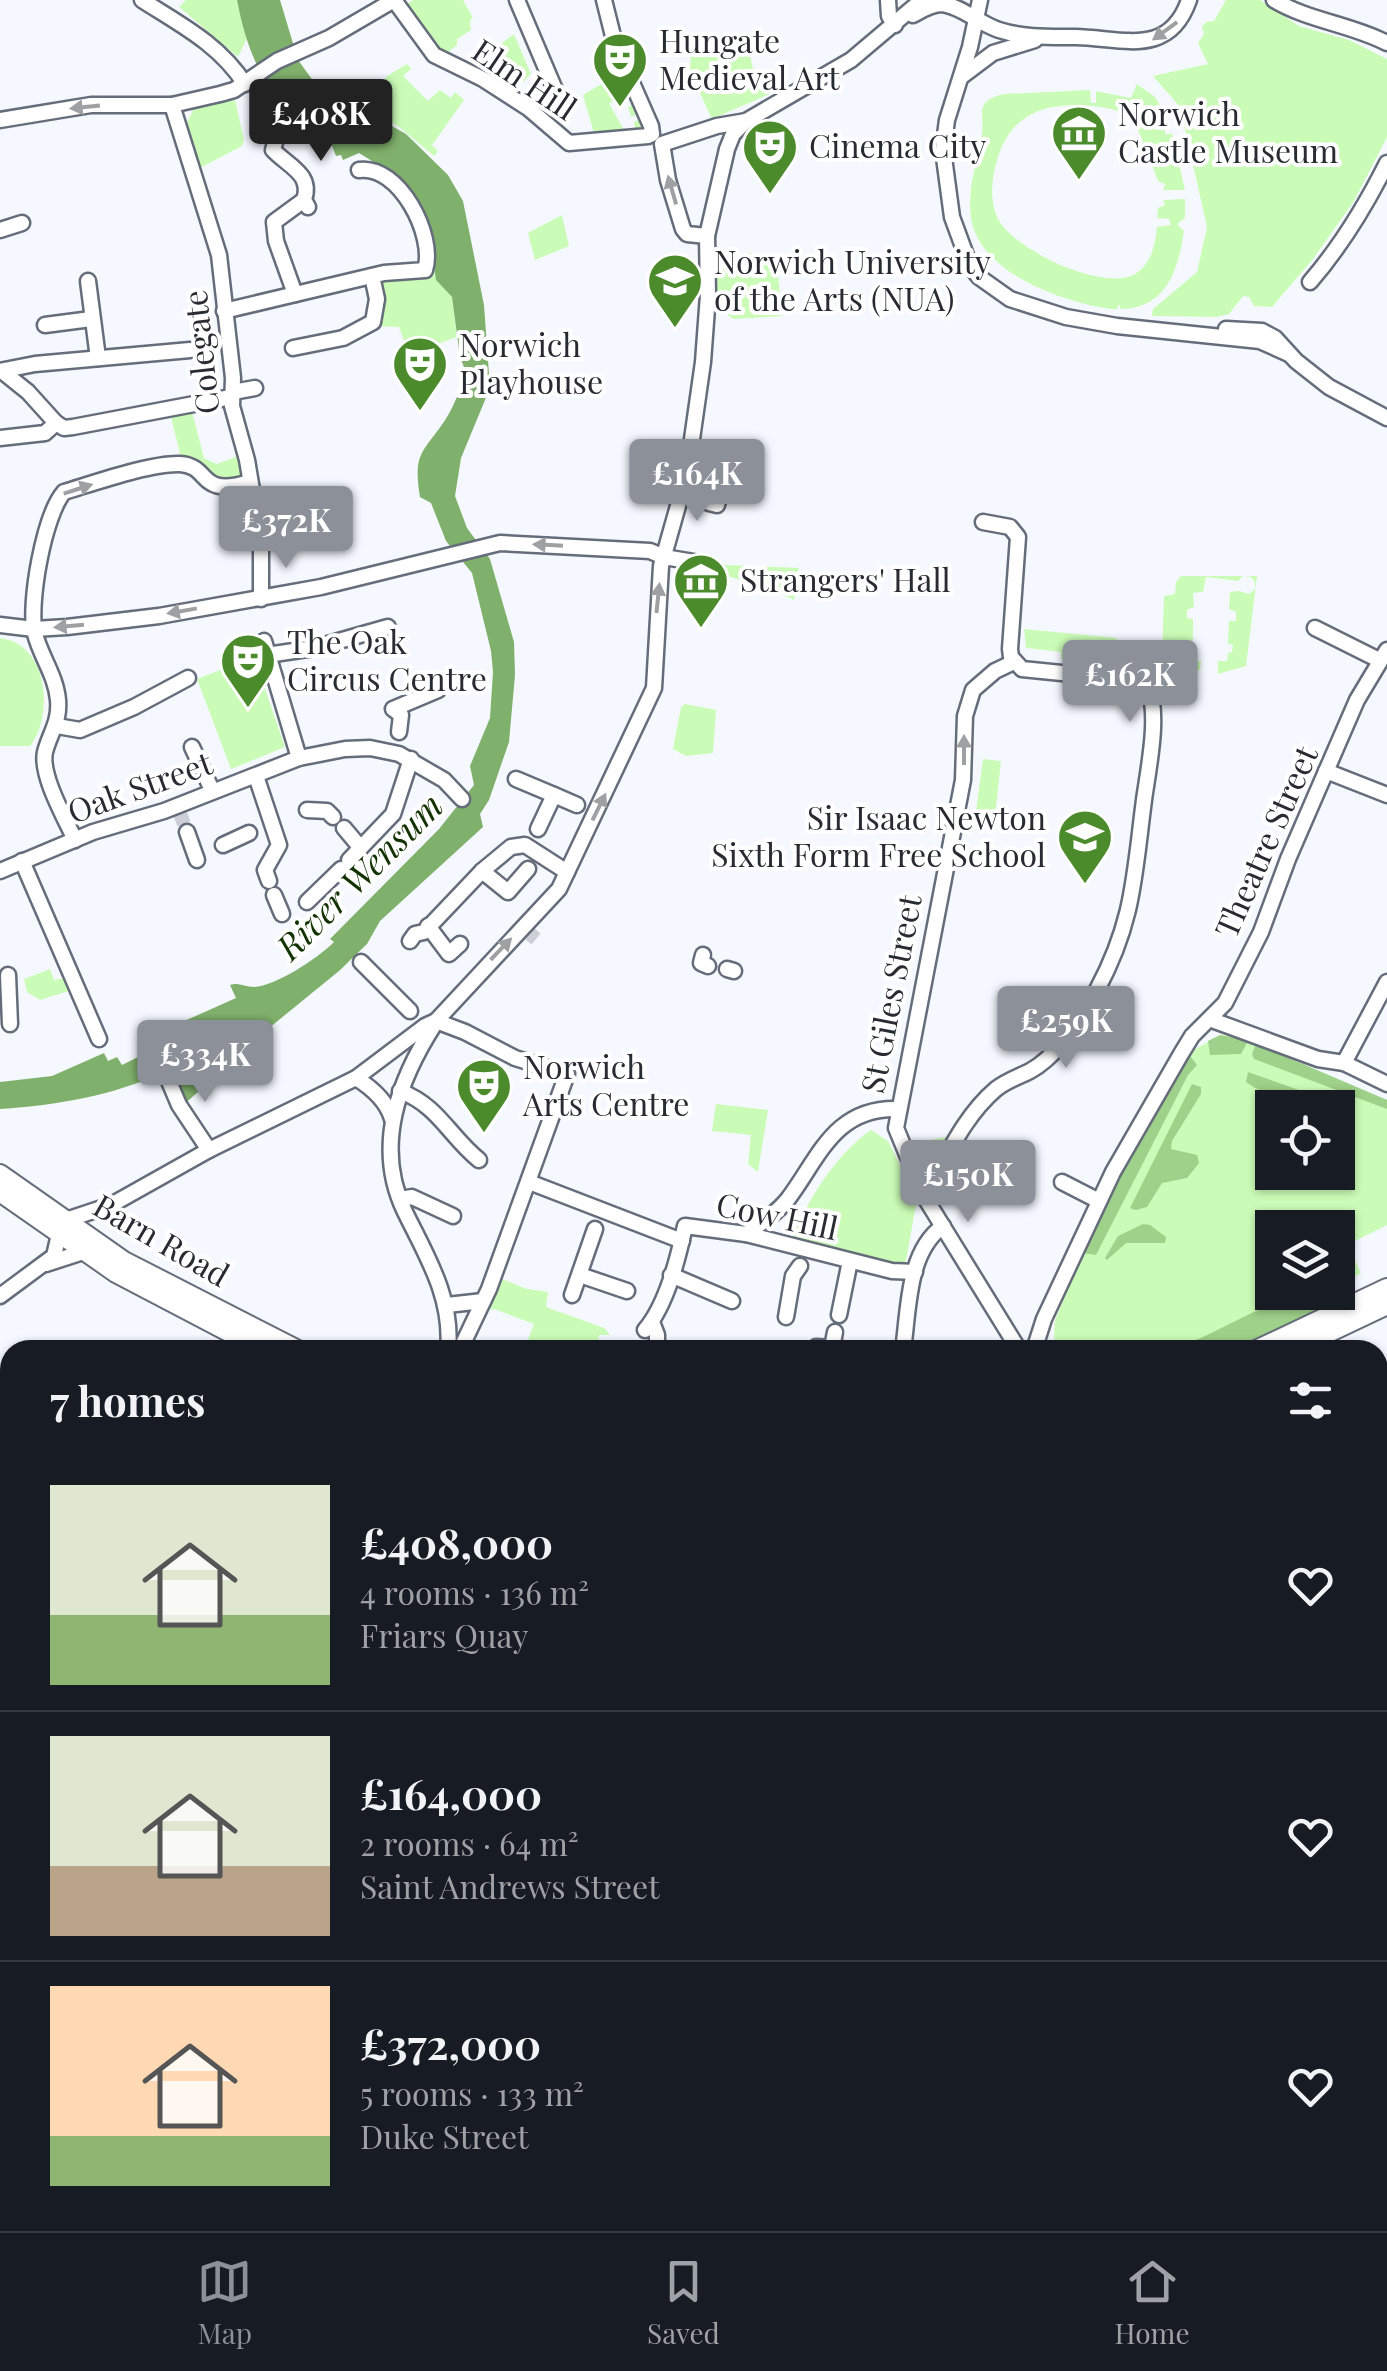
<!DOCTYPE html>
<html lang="en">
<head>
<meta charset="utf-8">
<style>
  body { margin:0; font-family:"Playfair Display",serif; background:#20242c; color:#f1f3f6; height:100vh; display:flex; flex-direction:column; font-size:38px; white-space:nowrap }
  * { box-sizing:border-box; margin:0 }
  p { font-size:32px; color:#9ea1a6 }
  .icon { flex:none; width:55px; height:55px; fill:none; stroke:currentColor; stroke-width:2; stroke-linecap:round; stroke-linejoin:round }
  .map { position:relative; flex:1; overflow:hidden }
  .drawer { position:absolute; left:0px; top:1340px; width:1388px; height:892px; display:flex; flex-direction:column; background:#171b24; border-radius:30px 30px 0 0; box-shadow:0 2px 8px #0004 }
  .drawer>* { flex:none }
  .buttons { position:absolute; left:1255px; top:1090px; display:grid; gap:20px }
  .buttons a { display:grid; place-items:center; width:100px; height:100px; border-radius:0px; background:#171b24; box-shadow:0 2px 8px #0004; font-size:50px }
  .price { position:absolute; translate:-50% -85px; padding:0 22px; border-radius:10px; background:#8c9099; color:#fff; font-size:32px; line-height:65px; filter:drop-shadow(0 2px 5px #0008) }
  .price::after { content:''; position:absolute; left:50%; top:60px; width:30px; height:22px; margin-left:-15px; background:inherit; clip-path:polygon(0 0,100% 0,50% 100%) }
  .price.active { background:#222; color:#fff }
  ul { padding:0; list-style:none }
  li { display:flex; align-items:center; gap:30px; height:250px; padding:0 50px }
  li+li { border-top:2px solid #363941 }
  li span { display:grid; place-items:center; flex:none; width:280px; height:200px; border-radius:0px; color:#555 }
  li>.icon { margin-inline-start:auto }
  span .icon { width:120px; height:120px; fill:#fffc; stroke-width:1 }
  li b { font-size:42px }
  h2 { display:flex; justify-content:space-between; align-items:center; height:120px; padding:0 50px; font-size:42px }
  .menu { display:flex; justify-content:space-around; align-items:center; height:140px; border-top:2px solid #363941; background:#171b24; font-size:28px; color:#9ea1a6 }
  .menu a { display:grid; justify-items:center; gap:5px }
  .menu .active { color:#8c9099 }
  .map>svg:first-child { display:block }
  .green { fill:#cbfcb7; fill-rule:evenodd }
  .forest { fill:#9ed189 }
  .water { fill:#80b16c }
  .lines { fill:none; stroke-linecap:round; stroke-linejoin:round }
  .minor-tunnel { stroke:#ccd0d6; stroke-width:14; stroke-dasharray:14 7; stroke-linecap:butt }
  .minor-casing { stroke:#666d7a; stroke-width:19 }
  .major-casing { stroke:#666d7a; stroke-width:22 }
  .minor { stroke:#fff; stroke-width:14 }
  .major { stroke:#fff; stroke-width:18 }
  .oneway { fill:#9ea0a2 }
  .labels { text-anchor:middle; stroke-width:8; stroke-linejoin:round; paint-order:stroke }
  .poi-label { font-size:32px; fill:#282b31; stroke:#fff; text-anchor:start }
  .street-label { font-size:32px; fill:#282b31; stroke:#fff }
  .water-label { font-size:35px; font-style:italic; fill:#123201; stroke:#fff }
</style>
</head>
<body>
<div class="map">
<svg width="1387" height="2231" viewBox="0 0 1387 2231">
  <rect width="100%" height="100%" fill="#f5f9ff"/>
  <g class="green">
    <polygon points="186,0 237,0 247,38 238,57 179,7"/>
    <polygon points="413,0 463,0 473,18 470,20 471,30 457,39 457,45 447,53 431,41 406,5"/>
    <polygon points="1226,0 1260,0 1299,26 1349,40 1387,59 1387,137 1354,201 1313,259 1272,307 1254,306 1249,297 1243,296 1229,314 1217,317 1152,316 1153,309 1197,272 1207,227 1180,107 1153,76 1208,64 1198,43 1204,34 1202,27 1206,22 1214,21"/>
    <polygon points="514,34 531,74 522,83 512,74 515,70 494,49"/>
    <polygon points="740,39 741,43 747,43 755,77 771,75 772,93 712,119 690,72 691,50"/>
    <polygon points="407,64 411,69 403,76 428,101 440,90 451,98 455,92 464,100 432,145 438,151 434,156 398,126 351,102 377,80 381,85 387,76"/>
    <path d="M620 73 642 127 626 134 595 137 583 95ZM620 84 632 105 628 107 631 117 636 115 638 120 634 122 635 129 625 132 609 103 613 102 608 88Z"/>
    <path d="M1137 84 1155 97 1167 117 1161 118 1166 135 1172 133 1185 190H1163L1165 184 1158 181 1133 117C1110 104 1060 101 1036 112 1015 122 1005 136 998 157 992 176 989 198 997 217 1013 251 1105 292 1135 274 1152 263 1155 245 1157 227L1171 225 1169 219 1157 218 1158 208 1165 205 1163 200 1185 199V218L1177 224 1184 231C1178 270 1167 308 1121 309L1119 304 1117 309H1111C1064 303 979 273 971 218 967 188 977 163 982 134 985 113 973 102 1003 94L1090 90 1091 103H1096V91L1131 98Z"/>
    <polygon points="231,98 235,100 244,140 242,146 198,169 184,129 194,108"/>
    <polygon points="562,215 569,246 535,260 528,233"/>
    <path d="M776 253 782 316 734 319C715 310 705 270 727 258 740 251 762 254 776 253Z"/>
    <polygon points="434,262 436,280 452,297 457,337 418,351 417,344 406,347 399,327 373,326 375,284 384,273"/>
    <polygon points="192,411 204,458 217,464 240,455 245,475 240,481 226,485 181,458 171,417"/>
    <polygon points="702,564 799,568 794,600 769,588 702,569"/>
    <polygon points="1181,576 1257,576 1246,666 1218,674 1218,661 1227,661 1228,653 1232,652 1233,645 1228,644 1229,621 1236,621 1236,612 1229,609 1230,592 1239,591 1249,594 1255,589 1255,582 1251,577 1243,576 1238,581 1206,577 1203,592 1193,593 1194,607 1187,610 1187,618 1193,619 1193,641 1186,643 1186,650 1192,652 1192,662 1201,661 1200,669 1195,673 1162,664 1164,596 1175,594 1176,582"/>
    <polygon points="1024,629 1117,638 1116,652 1107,656 1075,653 1074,660 1061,659 1061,652 1026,648"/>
    <path d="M0 638C47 643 55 714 30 746H0Z"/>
    <polygon points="254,657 285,747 231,769 197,679"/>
    <polygon points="685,704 716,710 713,753 686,756 673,749 681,707"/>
    <polygon points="983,759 1001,761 994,825 977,823 975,819"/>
    <polygon points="50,969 54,980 65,978 69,991 40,1000 27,992 24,979"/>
    <path d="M1220 1035 1236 1036 1387 1100V1225L1347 1245 1361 1273 1344 1282 1349 1294 1239 1350H1058L1054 1337 1055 1320 1101 1209 1190 1056 1194 1050ZM1272 1108H1338V1172H1272ZM1272 1228H1338V1292H1272Z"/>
    <polygon points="716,1104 768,1110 758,1172 748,1164 751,1135 712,1131"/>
    <path d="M871 1130 888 1141 917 1199 905 1266 899 1269 791 1240C808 1200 834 1156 871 1130Z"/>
    <polygon points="946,1137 922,1176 909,1144"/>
    <polygon points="502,1279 527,1289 548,1292 546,1307 604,1328 610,1335 599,1335 597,1350 524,1350 534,1324 494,1309 489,1310"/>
  </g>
  <g class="forest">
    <polygon points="1220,1035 1248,1041 1241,1054 1210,1055 1208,1041"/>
    <polygon points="1256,1044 1387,1100 1387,1109 1254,1059 1252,1054"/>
    <polygon points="1190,1056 1197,1065 1188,1075 1096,1255 1083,1253 1101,1209"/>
    <path d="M1248 1072 1324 1099V1107C1294 1108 1270 1099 1246 1082Z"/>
    <polygon points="1192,1084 1201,1087 1201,1094 1172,1141 1171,1149 1197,1155 1199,1163 1187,1178 1162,1183 1147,1207 1136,1210 1130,1208"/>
    <polygon points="1143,1224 1150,1225 1166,1237 1165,1243 1126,1243 1107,1260 1105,1258 1118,1236"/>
    <polygon points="1292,1293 1317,1293 1326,1306 1239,1350 1168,1350 1201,1338"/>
  </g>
  <path class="water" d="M237 0H280L298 60 314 82 406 134 448 175 463 201 484 305 490 388 461 458 455 496 467 528 490 559 514 642 515 675 509 742 489 800 480 814 483 827 380 921 367 944 339 971 215 1072 216 1076 181 1107 164 1072C112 1096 58 1105 0 1109V1082L52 1076 104 1053 108 1061 117 1057 122 1065 158 1047 154 1040 162 1031 236 998 230 985C240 982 244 987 254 987 276 986 318 958 334 942L330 939 439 829 474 785 470 766 490 718 493 672 491 651 472 573 446 541 431 503 420 497C412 450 425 452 447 417 455 404 461 387 466 372L460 357 452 297 436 280 428 226 393 174 359 153 343 160 341 155 336 156 329 138C270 103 250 66 237 0Z"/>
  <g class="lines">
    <g class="minor-tunnel">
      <polyline points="179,811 187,832"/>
      <polyline points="530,934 536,939"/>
    </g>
    <g class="minor-casing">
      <g id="minor">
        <path d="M142 0C181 25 219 44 245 84"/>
        <polyline points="517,0 556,92"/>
        <polyline points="888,0 889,16 895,25"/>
        <polyline points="980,0 970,47 947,120 943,150 952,217 970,266 979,277 1010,299 1066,317 1117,326 1260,341 1289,354"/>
        <path d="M1274 0C1309 21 1350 24 1387 43"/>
        <path d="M913 15C922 10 931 4 942 4 961 6 980 24 999 30 1024 38 1050 37 1076 37 1122 38 1169 58 1189 0"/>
        <polyline points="961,77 993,53 1035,40"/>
        <polyline points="172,105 219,255 233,378 232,406 247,460 261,543 261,599"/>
        <polyline points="0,120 91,105 172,105 220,94 234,90 277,61 329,38 394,0 434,55 483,79 528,108 569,143 648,136 652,134 651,126 615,44 604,0"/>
        <path d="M285 131 276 139 273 150C288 166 313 174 304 200L308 207"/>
        <polyline points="0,230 22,223"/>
        <polyline points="707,236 687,234 683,229 668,180 662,144 717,126 746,121 851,60 922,0"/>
        <polyline points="88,281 98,358"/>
        <path d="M1310 282C1342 245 1365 207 1387 163"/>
        <polyline points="295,294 276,241 274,222 304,200"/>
        <path d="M224 311 384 273 425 270C436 236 399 164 359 170"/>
        <polyline points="45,325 91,319"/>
        <polyline points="1226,329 1262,331 1275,338 1296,361 1329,387 1387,418"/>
        <polyline points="293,348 343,338 373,322 377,299 372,276"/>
        <polyline points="0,371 35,364 190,350"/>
        <polyline points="3,372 28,392 56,423"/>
        <polyline points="233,392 255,388"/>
        <polyline points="56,423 64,428 73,427 231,397"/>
        <polyline points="0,438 45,433 56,423"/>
        <polyline points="709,503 717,505 718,501"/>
        <polyline points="0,625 34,629 67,627 159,616 321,587 500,543 650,551 664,557 694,562"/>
        <polyline points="1315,628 1379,660"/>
        <polyline points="264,641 299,758"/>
        <polyline points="267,655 314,648 388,627"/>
        <polyline points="1014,662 995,671 973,690 965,716 963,780 896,1128 924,1196 1019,1350"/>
        <polyline points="57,726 80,730 134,707 188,678"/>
        <polyline points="399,732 401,715 393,709 438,690"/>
        <polyline points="192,747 212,790"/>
        <polyline points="1326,771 1387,795"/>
        <polyline points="256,776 279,845 265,870 269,881"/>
        <polyline points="516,779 554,795"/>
        <polyline points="307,810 327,811 333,817"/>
        <polyline points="344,828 360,847"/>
        <polyline points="538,829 554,795 577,805"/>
        <polyline points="187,832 197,860"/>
        <path d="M75 840C65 818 40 775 45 752 50 733 60 722 58 700 56 676 41 657 35 634 28 604 44 515 64 492 94 483 150 463 180 464 212 466 196 498 250 482"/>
        <polyline points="223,845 249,833"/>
        <polyline points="349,860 393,814 411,759"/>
        <polyline points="22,861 99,1039"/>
        <polyline points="0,871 93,832 164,811 299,758 345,749 370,748 399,754 444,780 462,799"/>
        <polyline points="482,871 508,892 528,869"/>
        <polyline points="274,895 282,914"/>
        <polyline points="307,902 341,869"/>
        <polyline points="428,926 449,954 460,944"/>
        <polyline points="410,941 415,934 424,932 482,871 511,847 525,845 567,872"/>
        <polyline points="703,955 701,963 708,966"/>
        <polyline points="361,962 410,1011"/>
        <polyline points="727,969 734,971"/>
        <polyline points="8,975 10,1024"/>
        <polyline points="1212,1020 1318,1059 1344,1063 1387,1084"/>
        <polyline points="436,1021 465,1032 515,1058 567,1074 489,1289 460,1350"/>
        <path d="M436 1022C399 1079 373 1146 405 1212 427 1257 453 1298 448 1350"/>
        <polyline points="1344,1063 1387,982"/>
        <path d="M356 1078C372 1088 387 1101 392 1119"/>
        <polyline points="168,1079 179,1105 209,1150"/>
        <path d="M400 1091C439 1106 449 1136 479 1160"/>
        <polyline points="529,1182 682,1241"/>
        <polyline points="1062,1182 1099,1201"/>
        <path d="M924 1196C946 1159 963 1117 996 1089 1006 1081 1018 1077 1030 1071 1043 1064 1054 1053 1064 1041 1078 1026 1087 1009 1097 990 1134 921 1134 876 1144 800 1148 770 1160 715 1148 687L1121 679 1022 669 1011 657 1010 649 1018 537 1010 527 983 522"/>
        <polyline points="400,1199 412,1197 453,1216"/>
        <polyline points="66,1220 111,1205 209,1150 356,1078 425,1026 436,1021 559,889 654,688 661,566 687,474 703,362 708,295 707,236 727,149 733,134 746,121"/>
        <path d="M746 1234C761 1223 776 1214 788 1199 819 1158 834 1107 898 1109"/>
        <polyline points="46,1264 83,1252"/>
        <polyline points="580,1275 627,1291"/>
        <polyline points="671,1275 732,1301"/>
        <polyline points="572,1295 595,1229"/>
        <polyline points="0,1296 54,1256 59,1234"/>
        <polyline points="447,1305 483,1301"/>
        <polyline points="839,1315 850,1261"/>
        <polyline points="786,1317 793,1276 800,1266"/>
        <polyline points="652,1322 657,1335 657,1350"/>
        <path d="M645 1330C667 1304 678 1258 685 1226L746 1234 892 1271 915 1272"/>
        <polyline points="816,1347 832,1348 835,1332"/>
        <polyline points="832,1348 848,1350"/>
        <path d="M903 1350C909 1309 907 1252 943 1226"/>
        <polyline points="1034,1350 1044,1319 1113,1172 1181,1054 1192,1036 1225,1003 1261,932 1288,859 1357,700 1387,650"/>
        <polyline points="0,1412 10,1415"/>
        <polyline points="1378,1470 1387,1458"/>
        <polyline points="1378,1547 1387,1552"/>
        <polyline points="0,1629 10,1633"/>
        <polyline points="1378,1656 1387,1642"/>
        <polyline points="1378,1859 1387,1843"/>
        <polyline points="0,1879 10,1902"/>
        <polyline points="0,1923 10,1921"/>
        <polyline points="1378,2030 1387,2040"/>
        <polyline points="0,2032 10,2033"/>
        <polyline points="0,2141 1,2169"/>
        <polyline points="376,2222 414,2231"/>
        <polyline points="344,2231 346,2222"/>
      </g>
    </g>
    <g class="major-casing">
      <g id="major">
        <polyline points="0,1174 124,1261 298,1350"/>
        <polyline points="0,1192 116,1273 263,1350"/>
        <polyline points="1256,1350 1387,1288"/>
        <polyline points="1292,1350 1387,1305"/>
        <polyline points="0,2169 10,2169"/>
        <polyline points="608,2222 608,2231"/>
        <polyline points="58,2231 60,2222"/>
      </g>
    </g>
    <use href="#minor" class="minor"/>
    <use href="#major" class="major"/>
  </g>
  <defs><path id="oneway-solid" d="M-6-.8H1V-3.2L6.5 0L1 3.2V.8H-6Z" transform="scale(2.5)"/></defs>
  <g class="oneway">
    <use href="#oneway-solid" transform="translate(1165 31) rotate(144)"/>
    <use href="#oneway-solid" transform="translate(85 107) rotate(174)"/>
    <use href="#oneway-solid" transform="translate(672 190) rotate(-106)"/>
    <use href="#oneway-solid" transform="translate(78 489) rotate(-18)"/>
    <use href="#oneway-solid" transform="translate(548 545) rotate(-177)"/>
    <use href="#oneway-solid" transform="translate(658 598) rotate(-84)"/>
    <use href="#oneway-solid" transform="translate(182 611) rotate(170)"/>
    <use href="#oneway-solid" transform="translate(69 626) rotate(175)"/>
    <use href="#oneway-solid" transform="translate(964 750) rotate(-90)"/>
    <use href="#oneway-solid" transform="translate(599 807) rotate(-64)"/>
    <use href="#oneway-solid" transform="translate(501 949) rotate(-46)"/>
  </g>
  <defs>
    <g id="theatre-pin" transform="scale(2.875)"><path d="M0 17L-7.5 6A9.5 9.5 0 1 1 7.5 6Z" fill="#4c8b2c" stroke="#fff"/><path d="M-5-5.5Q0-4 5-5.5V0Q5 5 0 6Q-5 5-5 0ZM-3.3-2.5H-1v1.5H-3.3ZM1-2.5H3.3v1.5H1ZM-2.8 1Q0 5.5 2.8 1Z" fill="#fff"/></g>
    <g id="museum-pin" transform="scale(2.875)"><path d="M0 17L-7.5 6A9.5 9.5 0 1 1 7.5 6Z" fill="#4c8b2c" stroke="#fff"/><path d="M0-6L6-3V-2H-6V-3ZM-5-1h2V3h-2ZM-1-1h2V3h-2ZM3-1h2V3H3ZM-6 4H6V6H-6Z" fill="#fff"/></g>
    <g id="university-pin" transform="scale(2.875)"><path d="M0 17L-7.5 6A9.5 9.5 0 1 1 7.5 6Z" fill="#4c8b2c" stroke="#fff"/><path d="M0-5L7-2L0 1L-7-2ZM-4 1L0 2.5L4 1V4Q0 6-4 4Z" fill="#fff"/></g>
  </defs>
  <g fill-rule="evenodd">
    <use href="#theatre-pin" x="620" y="60"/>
    <use href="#museum-pin" x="1079" y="133"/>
    <use href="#theatre-pin" x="770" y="147"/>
    <use href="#university-pin" x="675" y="281"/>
    <use href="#theatre-pin" x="420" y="364"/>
    <use href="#museum-pin" x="701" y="581"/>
    <use href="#theatre-pin" x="248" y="661"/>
    <use href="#university-pin" x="1085" y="837"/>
    <use href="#theatre-pin" x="484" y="1086"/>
  </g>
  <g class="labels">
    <g class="poi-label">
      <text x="659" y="53">Hungate<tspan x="659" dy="37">Medieval Art</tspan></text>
      <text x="1118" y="126">Norwich<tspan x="1118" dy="37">Castle Museum</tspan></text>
      <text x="809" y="158">Cinema City</text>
      <text x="714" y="274">Norwich University<tspan x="714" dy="37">of the Arts (NUA)</tspan></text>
      <text x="459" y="357">Norwich<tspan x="459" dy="37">Playhouse</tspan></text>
      <text x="740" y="592">Strangers' Hall</text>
      <text x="287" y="654">The Oak<tspan x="287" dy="37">Circus Centre</tspan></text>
      <text x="1046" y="830" text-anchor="end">Sir Isaac Newton<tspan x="1046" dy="37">Sixth Form Free School</tspan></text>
      <text x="523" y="1079">Norwich<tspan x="523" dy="37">Arts Centre</tspan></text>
    </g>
    <g class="street-label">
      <text transform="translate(524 80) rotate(34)" y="11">Elm Hill</text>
      <text transform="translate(202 352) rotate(-96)" y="11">Colegate</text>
      <text transform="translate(140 788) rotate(-20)" y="11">Oak Street</text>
      <text transform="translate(1267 842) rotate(-66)" y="11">Theatre Street</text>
      <text transform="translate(892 994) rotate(-79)" y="11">St Giles Street</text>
      <text transform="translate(777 1217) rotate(12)" y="11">Cow Hill</text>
      <text transform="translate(161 1241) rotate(30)" y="11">Barn Road</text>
    </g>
    <g class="water-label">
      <text transform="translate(360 877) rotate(-45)" y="12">River Wensum</text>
    </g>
  </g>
</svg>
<div class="buttons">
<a><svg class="icon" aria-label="locate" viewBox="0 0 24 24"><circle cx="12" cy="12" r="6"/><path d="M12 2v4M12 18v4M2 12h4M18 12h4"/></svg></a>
<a><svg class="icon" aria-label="layers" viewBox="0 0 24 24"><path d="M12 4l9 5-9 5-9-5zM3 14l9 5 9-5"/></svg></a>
</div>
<b class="price active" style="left:321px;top:164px">£408K</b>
<b class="price" style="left:697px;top:524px">£164K</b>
<b class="price" style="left:286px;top:571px">£372K</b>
<b class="price" style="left:1130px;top:725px">£162K</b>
<b class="price" style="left:1066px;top:1071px">£259K</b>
<b class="price" style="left:205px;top:1105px">£334K</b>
<b class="price" style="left:968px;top:1225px">£150K</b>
<section class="drawer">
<h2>7 homes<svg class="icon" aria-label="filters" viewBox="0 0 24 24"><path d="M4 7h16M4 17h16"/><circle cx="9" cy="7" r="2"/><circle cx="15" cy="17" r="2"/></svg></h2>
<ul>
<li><span style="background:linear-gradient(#dfe7d0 65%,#8fb573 0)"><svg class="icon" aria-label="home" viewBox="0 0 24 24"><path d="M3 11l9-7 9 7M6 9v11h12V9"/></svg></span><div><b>£408,000</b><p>4 rooms · 136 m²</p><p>Friars Quay</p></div><svg class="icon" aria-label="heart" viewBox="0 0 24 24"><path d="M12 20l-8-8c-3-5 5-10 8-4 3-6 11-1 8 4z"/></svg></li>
<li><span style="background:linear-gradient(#dfe7d0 65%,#b9a48a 0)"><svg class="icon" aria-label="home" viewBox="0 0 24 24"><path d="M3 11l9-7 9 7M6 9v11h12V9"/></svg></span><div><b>£164,000</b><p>2 rooms · 64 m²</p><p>Saint Andrews Street</p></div><svg class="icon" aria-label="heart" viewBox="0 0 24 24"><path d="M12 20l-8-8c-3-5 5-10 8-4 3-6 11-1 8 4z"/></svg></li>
<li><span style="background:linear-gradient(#ffd9b3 75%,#8fb573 0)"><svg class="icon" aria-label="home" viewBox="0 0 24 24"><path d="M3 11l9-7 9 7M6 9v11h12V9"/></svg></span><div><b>£372,000</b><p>5 rooms · 133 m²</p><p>Duke Street</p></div><svg class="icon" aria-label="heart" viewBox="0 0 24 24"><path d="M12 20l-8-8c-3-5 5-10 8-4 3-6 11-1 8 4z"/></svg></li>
</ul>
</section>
</div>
<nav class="menu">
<a class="active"><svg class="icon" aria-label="map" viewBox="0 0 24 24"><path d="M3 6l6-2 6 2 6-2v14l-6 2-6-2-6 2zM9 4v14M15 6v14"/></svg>Map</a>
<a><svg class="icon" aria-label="saved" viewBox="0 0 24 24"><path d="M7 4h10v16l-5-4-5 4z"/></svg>Saved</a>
<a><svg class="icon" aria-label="home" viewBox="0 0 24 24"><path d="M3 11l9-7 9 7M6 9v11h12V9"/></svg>Home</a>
</nav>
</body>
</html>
